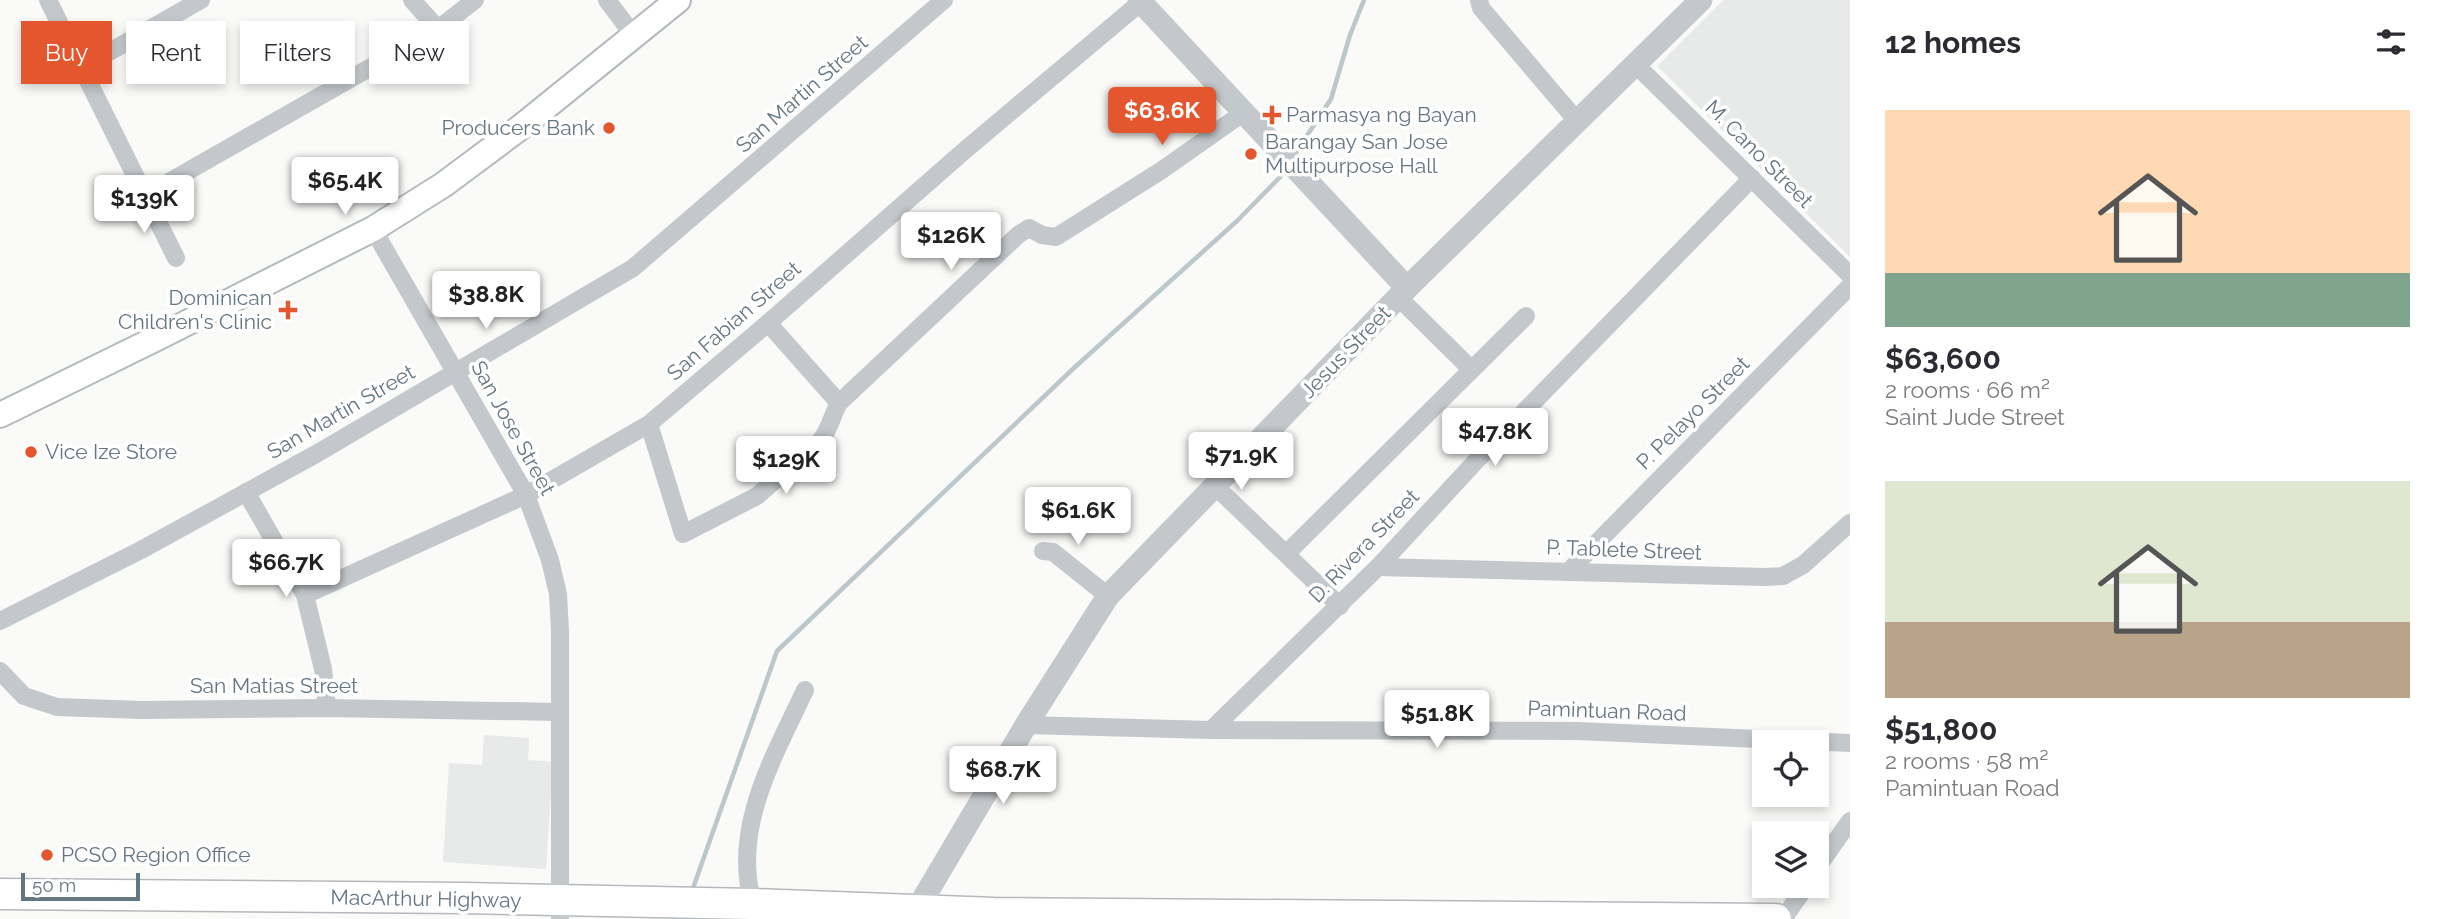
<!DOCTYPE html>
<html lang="en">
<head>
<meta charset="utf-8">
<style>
  body { margin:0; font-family:Raleway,sans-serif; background:#f7f7f7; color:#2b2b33; height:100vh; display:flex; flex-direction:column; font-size:26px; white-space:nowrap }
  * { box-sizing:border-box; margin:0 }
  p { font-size:23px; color:#7c7c81 }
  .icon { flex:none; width:38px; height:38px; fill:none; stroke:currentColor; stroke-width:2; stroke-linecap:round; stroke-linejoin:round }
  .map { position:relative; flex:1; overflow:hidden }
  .sheet { display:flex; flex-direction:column; background:#fff; width:595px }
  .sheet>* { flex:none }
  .banner { position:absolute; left:21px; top:21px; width:665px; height:63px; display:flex; gap:14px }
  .buttons { position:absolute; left:1752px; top:730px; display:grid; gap:14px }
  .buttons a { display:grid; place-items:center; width:77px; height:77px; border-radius:0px; background:#fff; box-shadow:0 4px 10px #0003; font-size:35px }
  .scale { position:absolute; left:21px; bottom:18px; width:119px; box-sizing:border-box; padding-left:7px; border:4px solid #657683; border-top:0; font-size:19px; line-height:24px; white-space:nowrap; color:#657683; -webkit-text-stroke:5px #fff; paint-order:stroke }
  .price { position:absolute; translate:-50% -60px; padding:0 16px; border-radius:7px; background:#fff; color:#222; font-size:23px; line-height:46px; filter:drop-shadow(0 2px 4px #0008) }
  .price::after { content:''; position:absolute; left:50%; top:42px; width:21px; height:16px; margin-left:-10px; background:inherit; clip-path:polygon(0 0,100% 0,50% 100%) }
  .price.current { background:#e4572e; color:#fff }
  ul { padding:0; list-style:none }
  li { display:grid; align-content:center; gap:14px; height:371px; padding:0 35px }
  li span { display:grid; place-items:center; height:217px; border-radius:0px; color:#555 }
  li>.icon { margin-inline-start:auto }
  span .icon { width:126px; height:126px; fill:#fffc; stroke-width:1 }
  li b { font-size:30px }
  h2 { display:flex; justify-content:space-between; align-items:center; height:84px; padding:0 35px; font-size:30px }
  .tag { padding:0 24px; border-radius:0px; background:#fff; box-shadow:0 4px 10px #0003; font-size:24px; line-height:63px }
  .tag.current { background:#e4572e; color:#fff }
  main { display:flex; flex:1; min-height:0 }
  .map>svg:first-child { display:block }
  .built { fill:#e8e9e9 }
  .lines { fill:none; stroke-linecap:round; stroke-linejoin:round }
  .stream { stroke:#bbc7cb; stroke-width:4.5 }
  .secondary-casing { stroke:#b3babf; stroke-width:28 }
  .trunk-casing { stroke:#b4b9bd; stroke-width:33 }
  .minor { stroke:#c3c8cc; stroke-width:18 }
  .tertiary { stroke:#c3c8cc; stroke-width:23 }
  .secondary { stroke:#fff; stroke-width:24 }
  .trunk { stroke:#fff; stroke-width:30 }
  .poi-dot { fill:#e4572e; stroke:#fff; stroke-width:2.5 }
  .labels { text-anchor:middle; stroke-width:7; stroke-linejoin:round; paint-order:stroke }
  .street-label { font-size:21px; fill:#657683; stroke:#fff }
  .poi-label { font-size:21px; fill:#657683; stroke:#fff; text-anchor:start }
</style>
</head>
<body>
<main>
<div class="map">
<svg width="1850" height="919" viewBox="0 0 1850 919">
  <rect width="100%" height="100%" fill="#fafaf8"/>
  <g class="built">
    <polygon points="1723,0 1850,0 1850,257 1657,66"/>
    <polygon points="484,735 529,738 528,760 553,762 546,869 443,862 449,763 482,765"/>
  </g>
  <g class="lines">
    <g class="stream">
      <polyline points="1293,157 1331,99 1350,35 1364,0"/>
      <polyline points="692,891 777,651 1075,367 1237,221 1280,177 1286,167"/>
    </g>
    <g class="secondary-casing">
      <polyline id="secondary" points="0,415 153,340 373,229 443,185 521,127 678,0"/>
    </g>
    <g class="trunk-casing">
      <polyline id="trunk" points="0,894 465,898 753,904 994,913 1776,919"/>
    </g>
    <g class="minor">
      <polyline points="48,0 176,258"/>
      <polyline points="412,0 438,29"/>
      <polyline points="607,0 634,36"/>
      <polyline points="1479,0 1481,8 1578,122"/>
      <polyline points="1636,65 1850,275"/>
      <polyline points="81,68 201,0"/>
      <polyline points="146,195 438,29 475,0"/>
      <polyline points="373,229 526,495 550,560 558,594 560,631 560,919"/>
      <polyline points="1398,297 1470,368"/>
      <polyline points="768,323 839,403"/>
      <path d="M649 424 683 534 757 496 821 440C830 429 832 415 839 403L1018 235 1029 228 1042 235 1056 237 1162 170 1243 113"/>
      <polyline points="1215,486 1340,606"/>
      <polyline points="246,492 305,595 323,669 327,708"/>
      <polyline points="1043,551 1053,552 1108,596"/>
      <polyline points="1287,553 1526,316"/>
      <polyline points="1378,567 1764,577 1783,576 1803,565 1850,523"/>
      <polyline points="1568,572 1850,286"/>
      <polyline points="305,595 526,495 649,424 768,323 964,151 1141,2"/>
      <polyline points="0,621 141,550 316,454 633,268 944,0"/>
      <polyline points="0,671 24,696 57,707 142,710 327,708 560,712"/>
      <polyline points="1026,725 1211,730 1577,731 1850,743"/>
      <polyline points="1211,730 1378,567 1476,461 1752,178"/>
      <polyline points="1816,869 1850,821"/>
      <path d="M753 904C731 828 774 757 805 690"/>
      <polyline points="1783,919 1806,886"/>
    </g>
    <g class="tertiary">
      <polyline points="1139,0 1407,288"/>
      <polyline points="916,911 1026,725 1108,596 1407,288 1701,0"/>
    </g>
    <use href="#secondary" class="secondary"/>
    <use href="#trunk" class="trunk"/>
  </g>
  <g class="poi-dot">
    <path d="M1268.5 104.5h7v7h7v7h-7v7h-7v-7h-7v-7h7z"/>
    <circle cx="609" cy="128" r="7"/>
    <circle cx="1251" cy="154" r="7"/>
    <path d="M284.5 299.5h7v7h7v7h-7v7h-7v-7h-7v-7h7z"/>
    <circle cx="31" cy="452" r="7"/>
    <circle cx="47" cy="855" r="7"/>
  </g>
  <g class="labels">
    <g class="street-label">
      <text transform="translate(802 94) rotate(-41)" y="7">San Martin Street</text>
      <text transform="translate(1759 154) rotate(45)" y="7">M. Cano Street</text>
      <text transform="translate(734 321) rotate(-41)" y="7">San Fabian Street</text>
      <text transform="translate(1346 352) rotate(-46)" y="7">Jesus Street</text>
      <text transform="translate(341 412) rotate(-30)" y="7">San Martin Street</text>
      <text transform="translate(1693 413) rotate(-45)" y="7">P. Pelayo Street</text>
      <text transform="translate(513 428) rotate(61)" y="7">San Jose Street</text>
      <text transform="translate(1364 546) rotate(-46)" y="7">D. Rivera Street</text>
      <text transform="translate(1624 550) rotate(2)" y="7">P. Tablete Street</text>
      <text x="274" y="693">San Matias Street</text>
      <text transform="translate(1607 711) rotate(2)" y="7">Pamintuan Road</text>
      <text transform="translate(426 899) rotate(1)" y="7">MacArthur Highway</text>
    </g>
    <g class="poi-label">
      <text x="1286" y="122">Parmasya ng Bayan</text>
      <text x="595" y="135" text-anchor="end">Producers Bank</text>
      <text x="1265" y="149">Barangay San Jose<tspan x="1265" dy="24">Multipurpose Hall</tspan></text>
      <text x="272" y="305" text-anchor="end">Dominican<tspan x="272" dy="24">Children's Clinic</tspan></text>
      <text x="45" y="459">Vice Ize Store</text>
      <text x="61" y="862">PCSO Region Office</text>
    </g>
  </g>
</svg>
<div class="buttons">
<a><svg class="icon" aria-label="locate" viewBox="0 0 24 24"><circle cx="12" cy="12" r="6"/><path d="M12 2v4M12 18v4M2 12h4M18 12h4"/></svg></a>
<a><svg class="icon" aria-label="layers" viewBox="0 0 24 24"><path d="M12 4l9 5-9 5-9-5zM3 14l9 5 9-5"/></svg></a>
</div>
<div class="scale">50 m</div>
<b class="price current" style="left:1162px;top:147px">$63.6K</b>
<b class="price" style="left:345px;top:217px">$65.4K</b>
<b class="price" style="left:144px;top:235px">$139K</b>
<b class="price" style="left:951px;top:272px">$126K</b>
<b class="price" style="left:486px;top:331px">$38.8K</b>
<b class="price" style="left:1495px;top:468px">$47.8K</b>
<b class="price" style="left:1241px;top:492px">$71.9K</b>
<b class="price" style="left:786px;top:496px">$129K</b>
<b class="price" style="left:1078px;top:547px">$61.6K</b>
<b class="price" style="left:286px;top:599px">$66.7K</b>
<b class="price" style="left:1437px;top:750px">$51.8K</b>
<b class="price" style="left:1003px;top:806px">$68.7K</b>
<div class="banner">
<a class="tag current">Buy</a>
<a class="tag">Rent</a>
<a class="tag">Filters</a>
<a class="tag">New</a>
</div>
</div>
<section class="sheet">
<h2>12 homes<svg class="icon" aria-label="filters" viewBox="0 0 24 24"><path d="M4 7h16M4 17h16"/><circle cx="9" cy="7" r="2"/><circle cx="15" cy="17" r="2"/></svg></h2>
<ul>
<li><span style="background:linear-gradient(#ffd9b3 75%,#7fa58c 0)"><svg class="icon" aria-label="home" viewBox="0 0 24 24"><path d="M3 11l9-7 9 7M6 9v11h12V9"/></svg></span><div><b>$63,600</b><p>2 rooms · 66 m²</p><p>Saint Jude Street</p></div></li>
<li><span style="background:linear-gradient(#dfe7d0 65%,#b9a48a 0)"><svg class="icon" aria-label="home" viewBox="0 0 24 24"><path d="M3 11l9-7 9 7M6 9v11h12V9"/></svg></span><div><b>$51,800</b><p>2 rooms · 58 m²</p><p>Pamintuan Road</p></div></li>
</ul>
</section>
</main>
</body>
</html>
